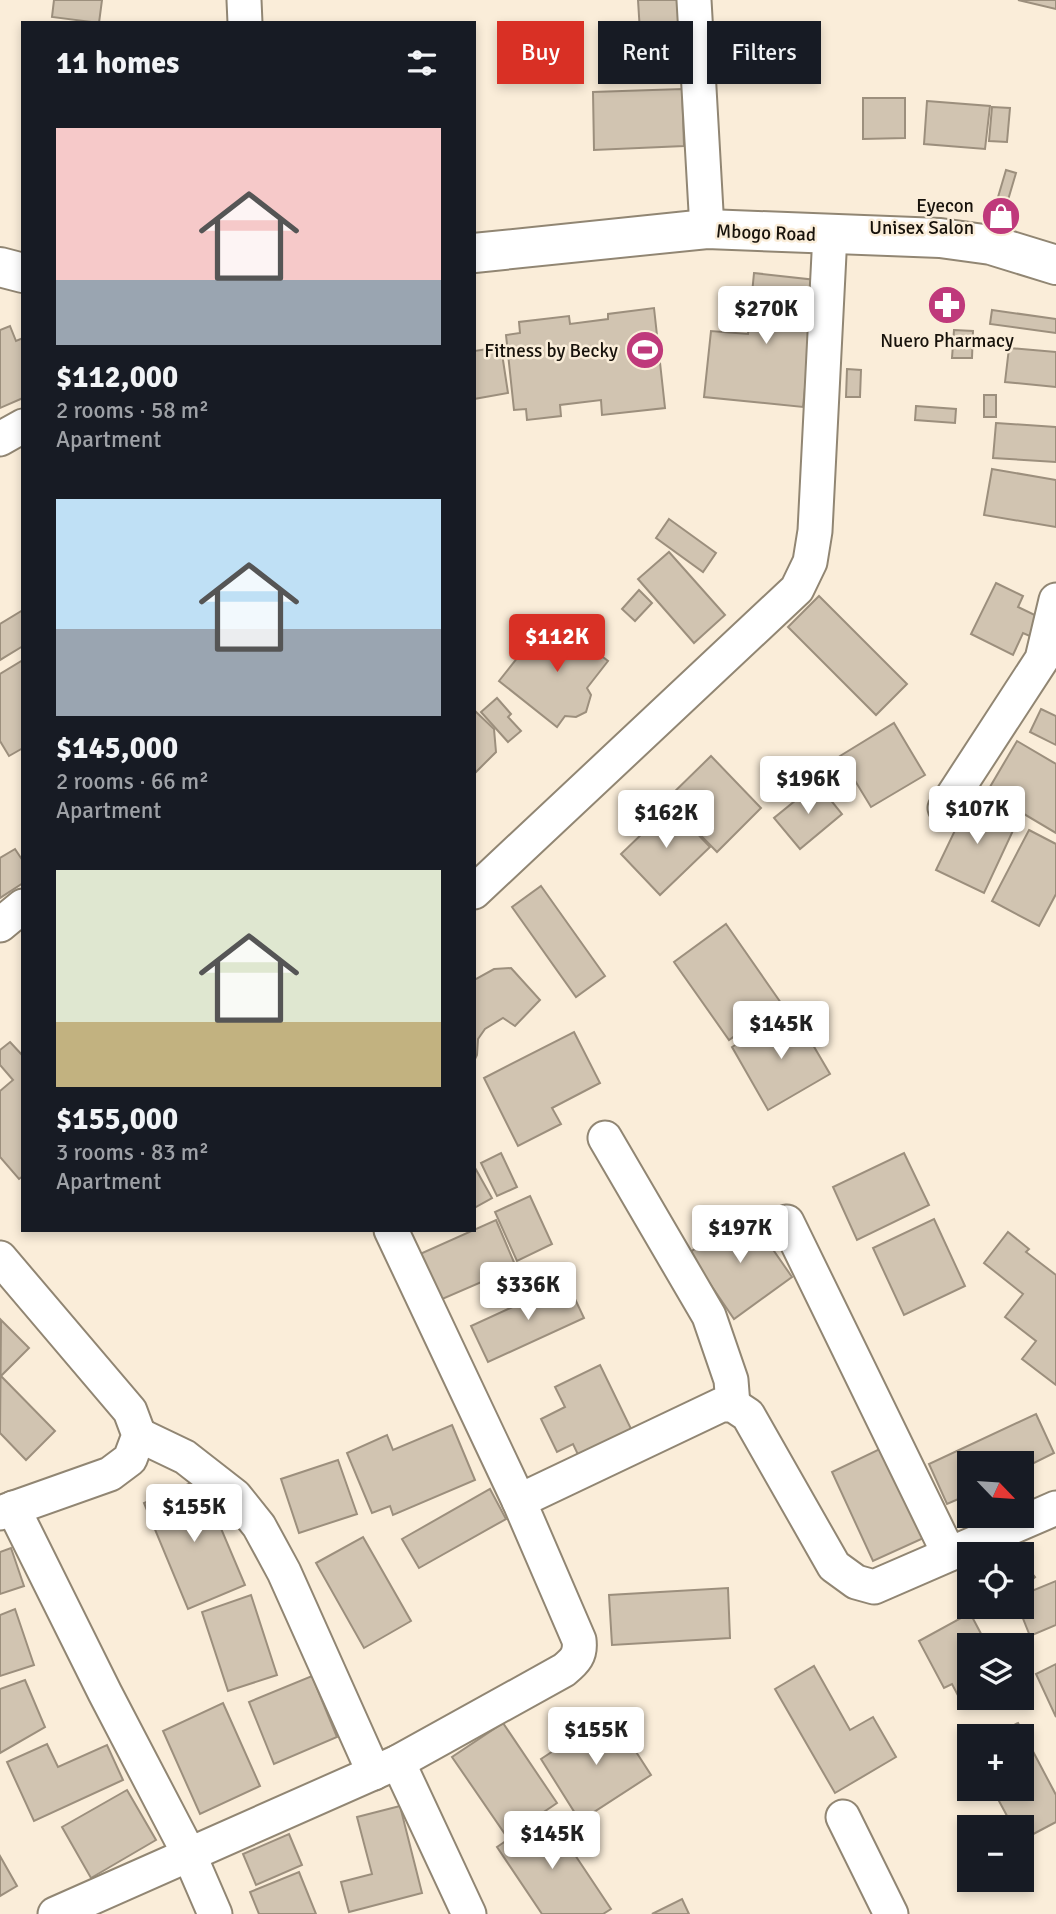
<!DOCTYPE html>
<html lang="en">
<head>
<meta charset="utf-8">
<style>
  body { margin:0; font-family:Signika,sans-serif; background:#20242c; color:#f1f3f6; height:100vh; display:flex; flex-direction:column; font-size:26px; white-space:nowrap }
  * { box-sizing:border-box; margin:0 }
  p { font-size:23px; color:#9ea1a6 }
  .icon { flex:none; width:38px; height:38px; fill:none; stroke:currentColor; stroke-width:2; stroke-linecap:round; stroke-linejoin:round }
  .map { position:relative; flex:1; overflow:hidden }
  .side { position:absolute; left:21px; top:21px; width:455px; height:1211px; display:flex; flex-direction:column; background:#171b24; border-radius:0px; box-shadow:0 4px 10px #0003 }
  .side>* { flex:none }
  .guide { position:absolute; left:497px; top:21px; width:453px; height:63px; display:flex; gap:14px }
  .needle { width:46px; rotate:115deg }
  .tools { position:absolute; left:957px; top:1451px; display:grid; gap:14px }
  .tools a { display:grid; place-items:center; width:77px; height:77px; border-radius:0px; background:#171b24; box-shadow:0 4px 10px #0003; font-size:35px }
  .price { position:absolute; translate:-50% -60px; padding:0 16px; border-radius:7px; background:#fff; color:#222; font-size:23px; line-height:46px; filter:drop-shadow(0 2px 4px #0008) }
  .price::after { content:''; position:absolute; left:50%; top:42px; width:21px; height:16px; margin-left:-10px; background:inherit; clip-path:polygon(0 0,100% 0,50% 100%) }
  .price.on { background:#d93025; color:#fff }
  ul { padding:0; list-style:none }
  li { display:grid; align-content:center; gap:14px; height:371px; padding:0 35px }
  li span { display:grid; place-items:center; height:217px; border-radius:0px; color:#555 }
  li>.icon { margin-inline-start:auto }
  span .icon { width:126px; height:126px; fill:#fffc; stroke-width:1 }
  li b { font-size:30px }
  h2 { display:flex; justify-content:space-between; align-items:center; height:84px; padding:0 35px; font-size:30px }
  .pill { padding:0 24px; border-radius:0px; background:#171b24; box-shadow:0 4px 10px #0003; font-size:24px; line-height:63px }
  .pill.on { background:#d93025; color:#fff }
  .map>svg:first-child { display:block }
  .building { fill:#d1c4b1; stroke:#9c8f7d; stroke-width:2 }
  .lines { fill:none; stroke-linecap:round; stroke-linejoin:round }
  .minor-casing { stroke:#918673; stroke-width:37 }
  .major-casing { stroke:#918673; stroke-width:42 }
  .minor { stroke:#fff; stroke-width:33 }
  .major { stroke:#fff; stroke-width:38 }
  .labels { text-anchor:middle; stroke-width:5; stroke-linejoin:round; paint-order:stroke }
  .poi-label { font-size:19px; fill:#17120b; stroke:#faedd9; text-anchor:end }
  .street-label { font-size:19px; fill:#17120b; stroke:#faedd9 }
</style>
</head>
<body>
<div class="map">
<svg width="1056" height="1914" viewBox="0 0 1056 1914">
  <rect width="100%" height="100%" fill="#faedd9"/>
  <g class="building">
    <polygon points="54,0 102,0 99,23 52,17"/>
    <polygon points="638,0 681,0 683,46 641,48"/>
    <polygon points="1018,0 1056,0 1056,9"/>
    <polygon points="682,89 684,146 594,150 593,92"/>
    <polygon points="863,98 905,98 905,138 863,139"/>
    <polygon points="927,101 990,106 985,149 924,144"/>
    <polygon points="992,107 1010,108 1007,142 989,141"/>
    <polygon points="1006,170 1016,173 1008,200 998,197"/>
    <polygon points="754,273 816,280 803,407 704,397 711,331 748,334"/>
    <polygon points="654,308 665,408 602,415 601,400 560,405 561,416 527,420 526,409 514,410 506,335 520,333 519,322 569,316 570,324 608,319 608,314"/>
    <polygon points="992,310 1056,319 1056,333 990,324"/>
    <polygon points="10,326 16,341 23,338 23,398 0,408 0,330"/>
    <polygon points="954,330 973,331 972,358 952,358"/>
    <polygon points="501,347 508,393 474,399 474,351"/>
    <polygon points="1009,348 1056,352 1056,387 1005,382"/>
    <polygon points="847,369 861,370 860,397 846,397"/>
    <rect x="984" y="395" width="12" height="22"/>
    <polygon points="916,406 956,409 955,423 915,420"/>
    <polygon points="996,423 1056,427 1056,462 993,458"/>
    <polygon points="992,469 1056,480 1056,527 984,515"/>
    <polygon points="669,519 716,553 703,572 656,538"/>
    <polygon points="669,552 725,615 694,643 638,579"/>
    <polygon points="996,583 1023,596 1018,607 1041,618 1032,637 1023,633 1013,655 971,634"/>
    <polygon points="639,590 652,603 635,621 622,609"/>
    <polygon points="819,596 907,684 876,715 788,627"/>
    <polygon points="23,610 23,646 0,660 0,624"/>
    <polygon points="564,616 586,634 581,640 608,661 587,688 591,695 586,712 576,717 565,716 557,727 499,681 522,652 531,658"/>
    <polygon points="23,660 23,748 9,756 0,741 0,674"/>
    <polygon points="497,698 511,714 508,717 521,731 508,742 481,712"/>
    <polygon points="1041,709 1056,716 1056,745 1030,732"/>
    <polygon points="474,710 494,729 496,752 474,774"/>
    <polygon points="894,723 925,775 871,807 840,756"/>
    <polygon points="1017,741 1056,764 1056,833 987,792"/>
    <polygon points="711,756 761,808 717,852 666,800"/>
    <polygon points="817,783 842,814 800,849 774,818"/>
    <polygon points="970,799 1017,822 984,893 936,870"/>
    <polygon points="671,806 710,847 660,895 621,854"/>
    <polygon points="1029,830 1056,844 1056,894 1039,926 992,901"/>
    <polygon points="15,849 23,861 23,883 0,898 0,858"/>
    <polygon points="541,886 605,976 576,997 512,907"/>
    <polygon points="726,924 781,1003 729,1040 674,962"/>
    <polygon points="511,968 540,1000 515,1026 503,1018 485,1029 478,1039 477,1055 474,1061 474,980 494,969"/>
    <polygon points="793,1011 830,1074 768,1110 732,1047"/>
    <polygon points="574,1032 600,1083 552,1108 561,1124 518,1146 484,1078"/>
    <polygon points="10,1042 23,1056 23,1176 19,1179 0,1157 0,1091 13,1080 0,1065 0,1050"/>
    <polygon points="501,1153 517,1187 497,1196 481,1163"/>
    <polygon points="904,1153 929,1205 857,1240 833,1187"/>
    <polygon points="474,1166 492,1198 474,1208"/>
    <polygon points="530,1196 552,1244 517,1261 495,1212"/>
    <polygon points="747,1212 792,1277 734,1319 689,1253"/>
    <polygon points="934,1219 965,1286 904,1315 873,1248"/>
    <polygon points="496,1220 516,1267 440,1300 420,1254"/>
    <polygon points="1008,1232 1029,1249 1026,1252 1056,1275 1056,1385 1022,1359 1036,1341 1005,1317 1023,1294 984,1263"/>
    <polygon points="567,1282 584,1318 488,1362 471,1326"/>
    <polygon points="1,1320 29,1348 1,1376 55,1431 26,1460 0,1433"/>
    <polygon points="600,1365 635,1437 582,1463 573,1444 557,1452 541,1419 565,1407 555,1387"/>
    <polygon points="1036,1414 1054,1453 1022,1469 1022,1463 970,1463 970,1494 947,1504 929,1464"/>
    <polygon points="452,1425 475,1480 393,1515 390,1506 372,1513 347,1453 387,1435 393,1450"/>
    <polygon points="886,1446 928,1536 873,1561 832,1472"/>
    <polygon points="338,1460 357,1514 299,1533 281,1479"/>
    <polygon points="200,1479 245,1585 188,1609 144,1503"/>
    <polygon points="490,1489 506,1519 419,1568 402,1539"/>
    <polygon points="363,1537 411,1621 364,1648 316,1563"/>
    <polygon points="11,1548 24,1586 0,1594 0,1552"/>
    <polygon points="1022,1561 1035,1577 1022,1588"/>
    <polygon points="1056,1581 1056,1625 1030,1636 1018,1606 1022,1606 1022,1595"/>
    <polygon points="728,1588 730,1638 612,1645 609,1595"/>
    <polygon points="251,1595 277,1675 228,1691 202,1612"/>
    <polygon points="15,1609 34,1665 0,1676 0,1615"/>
    <polygon points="970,1613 987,1645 970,1645 970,1698 977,1698 963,1705 952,1684 944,1688 919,1641"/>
    <polygon points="1056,1664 1056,1717 1036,1674"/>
    <polygon points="814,1666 850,1730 873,1717 896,1757 835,1793 775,1689"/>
    <polygon points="312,1676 337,1737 274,1764 249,1702"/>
    <polygon points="25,1680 45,1727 0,1753 0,1689"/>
    <polygon points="223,1703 260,1786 200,1814 163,1731"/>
    <polygon points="611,1713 651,1775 580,1821 541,1759"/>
    <polygon points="503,1723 557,1803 507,1837 452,1757"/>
    <polygon points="1018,1723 1056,1795 1056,1822 1022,1840 1022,1827 1013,1827 992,1788 1022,1788 1022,1736 994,1736"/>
    <polygon points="47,1744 58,1767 107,1745 123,1780 34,1821 7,1762"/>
    <polygon points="127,1790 156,1840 91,1878 62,1827"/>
    <polygon points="400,1806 422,1893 349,1912 341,1882 372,1874 357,1817"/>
    <polygon points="547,1813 611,1909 603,1914 542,1914 497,1847"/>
    <polygon points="289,1834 302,1865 256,1885 243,1854"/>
    <polygon points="0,1856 17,1886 0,1896"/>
    <polygon points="299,1872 316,1914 259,1914 250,1892"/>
    <polygon points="682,1899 689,1914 652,1914"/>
  </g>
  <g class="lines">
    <g class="minor-casing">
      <g id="minor">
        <polyline points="244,0 245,23"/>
        <polyline points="694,0 707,229"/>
        <polyline points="0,439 23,426"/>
        <polyline points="945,808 1042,659 1056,600"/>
        <polyline points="474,892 797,589 810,562 815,531 830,234"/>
        <polyline points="0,925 23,906"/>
        <polyline points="605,1138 709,1316 731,1380 733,1405"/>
        <polyline points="787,1222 949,1554"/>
        <polyline points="391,1230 519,1501"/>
        <polyline points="0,1258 130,1411 139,1435 130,1459 110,1474 0,1513"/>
        <polyline points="139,1435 185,1457 235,1496 259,1526 284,1572 374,1773"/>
        <polyline points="13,1508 105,1693 189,1854 215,1914"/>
        <polyline points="398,1762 469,1914"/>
        <polyline points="843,1817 891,1914"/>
        <path d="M55 1914 398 1762 564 1670C575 1661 581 1655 579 1640L519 1501 721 1405H733L748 1415 834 1566 856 1582 874 1587 1056 1508"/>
      </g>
    </g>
    <g class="major-casing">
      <g id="major">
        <polyline points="474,253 707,229 940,238 991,245 1056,265"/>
        <polyline points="0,267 23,273"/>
      </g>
    </g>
    <use href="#minor" class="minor"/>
    <use href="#major" class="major"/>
  </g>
  <defs>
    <g id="shop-disc" transform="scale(2.0125)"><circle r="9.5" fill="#bf397b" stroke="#faedd9"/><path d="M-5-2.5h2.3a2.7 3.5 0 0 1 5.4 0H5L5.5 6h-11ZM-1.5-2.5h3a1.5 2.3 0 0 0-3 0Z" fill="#fff"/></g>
    <g id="pharmacy-disc" transform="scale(2.0125)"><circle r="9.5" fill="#bf397b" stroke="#faedd9"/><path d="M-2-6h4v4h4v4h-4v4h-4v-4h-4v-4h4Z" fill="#fff"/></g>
    <g id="stadium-disc" transform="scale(2.0125)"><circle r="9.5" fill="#bf397b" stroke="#faedd9"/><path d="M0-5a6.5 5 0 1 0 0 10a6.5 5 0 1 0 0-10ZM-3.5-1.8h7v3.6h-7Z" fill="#fff"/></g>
  </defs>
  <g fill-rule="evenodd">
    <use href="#shop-disc" x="1001" y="216"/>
    <use href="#pharmacy-disc" x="947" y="305"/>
    <use href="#stadium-disc" x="645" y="350"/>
  </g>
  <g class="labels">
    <g class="poi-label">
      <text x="974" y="212">Eyecon<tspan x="974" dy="22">Unisex Salon</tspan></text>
      <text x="947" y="347" text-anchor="middle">Nuero Pharmacy</text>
      <text x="618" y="357">Fitness by Becky</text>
    </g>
    <g class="street-label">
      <text transform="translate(766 232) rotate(2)" y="7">Mbogo Road</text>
    </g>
  </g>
</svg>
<div class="tools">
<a><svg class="needle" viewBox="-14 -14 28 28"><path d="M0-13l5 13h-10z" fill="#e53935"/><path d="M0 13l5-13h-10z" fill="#9ea1a6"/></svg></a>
<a><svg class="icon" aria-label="locate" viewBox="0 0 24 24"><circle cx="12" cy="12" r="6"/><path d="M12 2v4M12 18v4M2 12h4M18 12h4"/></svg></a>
<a><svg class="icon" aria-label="layers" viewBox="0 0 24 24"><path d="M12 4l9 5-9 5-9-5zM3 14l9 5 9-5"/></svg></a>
<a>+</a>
<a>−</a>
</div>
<b class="price" style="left:766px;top:346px">$270K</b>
<b class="price on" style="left:557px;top:674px">$112K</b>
<b class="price" style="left:808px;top:816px">$196K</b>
<b class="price" style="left:977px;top:846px">$107K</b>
<b class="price" style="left:666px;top:850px">$162K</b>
<b class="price" style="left:781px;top:1061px">$145K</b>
<b class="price" style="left:740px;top:1265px">$197K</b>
<b class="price" style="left:528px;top:1322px">$336K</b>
<b class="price" style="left:194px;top:1544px">$155K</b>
<b class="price" style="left:596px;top:1767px">$155K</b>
<b class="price" style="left:552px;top:1871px">$145K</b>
<div class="guide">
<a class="pill on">Buy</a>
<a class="pill">Rent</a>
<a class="pill">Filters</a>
</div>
<section class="side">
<h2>11 homes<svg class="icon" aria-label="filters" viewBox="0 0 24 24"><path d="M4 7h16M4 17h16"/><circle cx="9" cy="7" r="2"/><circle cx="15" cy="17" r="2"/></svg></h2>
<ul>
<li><span style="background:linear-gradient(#f6c9c9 70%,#9aa5b1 0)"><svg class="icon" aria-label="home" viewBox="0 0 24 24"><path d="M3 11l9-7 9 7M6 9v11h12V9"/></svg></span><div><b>$112,000</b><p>2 rooms · 58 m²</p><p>Apartment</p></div></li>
<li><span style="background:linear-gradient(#bfe0f5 60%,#9aa5b1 0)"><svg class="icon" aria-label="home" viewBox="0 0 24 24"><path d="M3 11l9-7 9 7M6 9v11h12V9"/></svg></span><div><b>$145,000</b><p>2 rooms · 66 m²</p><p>Apartment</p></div></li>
<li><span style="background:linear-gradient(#dfe7d0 70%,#c2b280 0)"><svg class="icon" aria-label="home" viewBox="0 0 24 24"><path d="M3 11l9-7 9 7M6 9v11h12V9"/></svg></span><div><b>$155,000</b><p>3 rooms · 83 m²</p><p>Apartment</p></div></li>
</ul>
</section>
</div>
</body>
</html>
